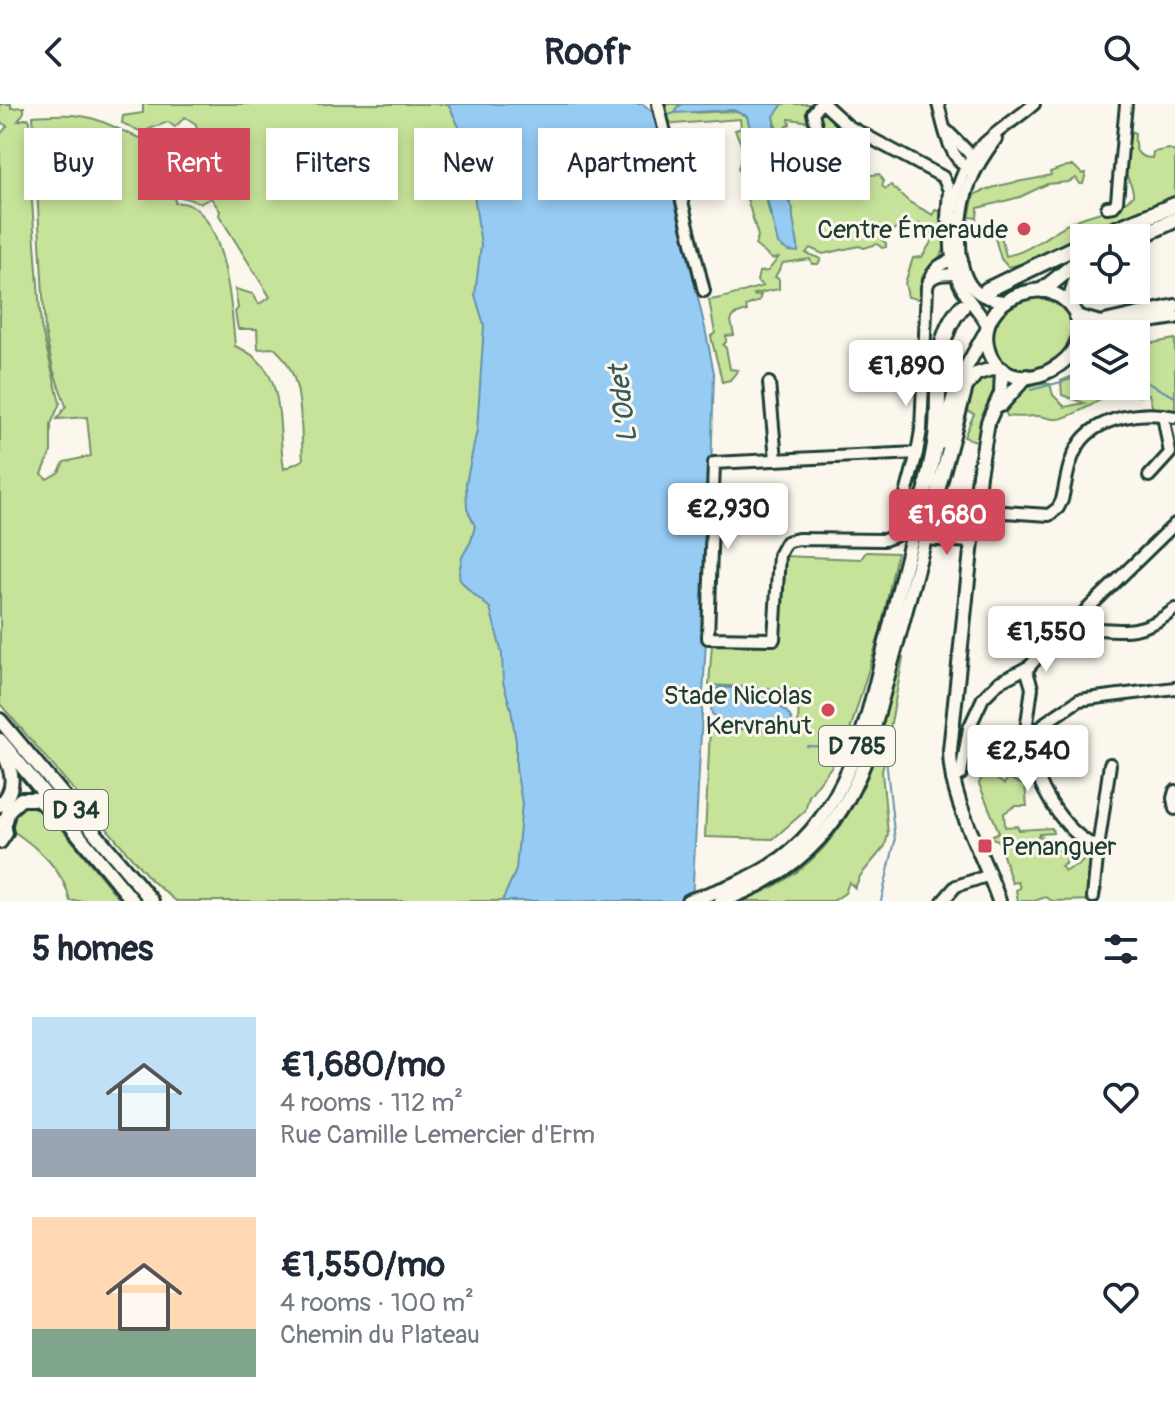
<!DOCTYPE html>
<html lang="en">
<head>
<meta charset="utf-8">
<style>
  body { margin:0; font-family:Pangolin,sans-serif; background:#f2f2f3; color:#1f2937; height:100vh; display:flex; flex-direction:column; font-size:30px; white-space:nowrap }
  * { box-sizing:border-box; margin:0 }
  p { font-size:26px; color:#747a83 }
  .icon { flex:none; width:44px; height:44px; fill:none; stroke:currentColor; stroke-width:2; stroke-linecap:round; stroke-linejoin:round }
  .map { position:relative; height:797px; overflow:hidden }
  .side { display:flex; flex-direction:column; background:#fff; flex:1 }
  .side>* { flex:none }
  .guide { position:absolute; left:24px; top:24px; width:1128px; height:72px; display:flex; gap:16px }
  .tools { position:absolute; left:1070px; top:120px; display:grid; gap:16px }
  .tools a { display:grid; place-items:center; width:80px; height:80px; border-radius:0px; background:#fff; box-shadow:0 4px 12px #0003; font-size:40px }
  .price { position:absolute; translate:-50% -68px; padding:0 18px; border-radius:8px; background:#fff; color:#222; font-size:26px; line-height:52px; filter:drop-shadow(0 2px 4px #0008) }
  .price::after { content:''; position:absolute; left:50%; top:48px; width:24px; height:18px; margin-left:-12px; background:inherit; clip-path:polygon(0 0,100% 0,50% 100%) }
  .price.current { background:#d1495b; color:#fff }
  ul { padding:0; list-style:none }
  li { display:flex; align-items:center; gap:24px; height:200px; padding:0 32px }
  li span { display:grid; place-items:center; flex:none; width:224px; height:160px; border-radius:0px; color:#555 }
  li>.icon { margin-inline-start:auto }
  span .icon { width:96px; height:96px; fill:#fffc; stroke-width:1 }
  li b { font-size:34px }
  h2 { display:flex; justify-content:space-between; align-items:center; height:96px; padding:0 32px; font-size:34px }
  .tag { padding:0 28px; border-radius:0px; background:#fff; box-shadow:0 4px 12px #0003; font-size:28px; line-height:72px }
  .tag.current { background:#d1495b; color:#fff }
  header { display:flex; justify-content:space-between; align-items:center; height:104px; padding:0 32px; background:#fff; font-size:36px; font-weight:800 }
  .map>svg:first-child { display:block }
  .green { fill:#c7e39a; stroke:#739067; stroke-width:2 }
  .water { fill:#96cbf4; stroke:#6692a7; stroke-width:2 }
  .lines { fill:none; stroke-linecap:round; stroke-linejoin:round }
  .stream { stroke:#6692a7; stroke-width:2 }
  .minor-casing { stroke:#1f3d34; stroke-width:16 }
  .major-casing { stroke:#1f3d34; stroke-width:18 }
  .highway-casing { stroke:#1f3d34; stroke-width:20 }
  .minor { stroke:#fbf7ec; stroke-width:10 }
  .major { stroke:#fbf7ec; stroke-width:12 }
  .highway { stroke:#fbf7ec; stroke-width:14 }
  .poi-dot { fill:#d1495b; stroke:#fbf7ec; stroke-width:3 }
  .labels { text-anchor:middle; stroke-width:6; stroke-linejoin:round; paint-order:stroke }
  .shield { fill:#fbf7ec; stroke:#61756b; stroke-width:2 }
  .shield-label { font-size:24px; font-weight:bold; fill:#1f3d34 }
  .poi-label { font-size:26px; fill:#1f3d34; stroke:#fbf7ec; text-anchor:end }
  .water-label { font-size:28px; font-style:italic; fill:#37595a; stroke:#fbf7ec }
</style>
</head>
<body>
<header><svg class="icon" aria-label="back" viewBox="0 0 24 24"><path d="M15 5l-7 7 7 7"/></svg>Roofr<svg class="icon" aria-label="search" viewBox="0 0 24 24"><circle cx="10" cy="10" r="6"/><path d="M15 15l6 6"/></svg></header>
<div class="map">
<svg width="1175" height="797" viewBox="0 0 1175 797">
  <rect width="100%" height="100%" fill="#fbf7ec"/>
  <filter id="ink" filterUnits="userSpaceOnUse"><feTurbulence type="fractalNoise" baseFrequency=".0125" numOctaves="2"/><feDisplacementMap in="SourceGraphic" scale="16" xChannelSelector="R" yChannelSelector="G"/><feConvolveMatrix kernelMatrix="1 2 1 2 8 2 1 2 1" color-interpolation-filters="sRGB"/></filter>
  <g filter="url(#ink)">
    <g class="green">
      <path d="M0 0H11V4L24 3V8L18 17 28 14 30 17 28 43 41 222 60 299 51 320V348L42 370 47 375 59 368 64 358 91 352 87 313 57 315 66 302 53 265 45 227 33 12C52 11 72 9 91 14 115 20 139 40 164 37L174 62 175 99C225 94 232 207 235 242 289 262 276 320 284 365L303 356C300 319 305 269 274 244L258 245 257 225H238L235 208 238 204 235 185 253 190 259 200 270 193 219 111 220 107 211 94 201 99 181 93 178 84 194 73 204 71 196 20 185 13 175 23 168 18 149 25 146 30 122 19 123 12 143 9V0H532L607 797H176L151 776 0 600V31L7 22 0 18Z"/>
      <path d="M666 0H683L677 3C698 16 727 0 747 12L770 111 798 143 774 11 783 0H821L836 21 827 32H822L818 19 789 15 790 20 786 23 795 28 801 50 802 70 810 90 821 83 818 53 834 75 847 74 851 71 859 72 862 68 872 71 879 70 884 77 882 82 886 85 891 81 909 98 933 111 935 106 944 108C955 143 944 147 923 171L921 190 918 195 908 193 905 179 913 154 922 153 933 135 931 129 920 120 881 128 882 136 886 139V143L882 144 877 140 864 144 859 142 823 150 810 144 806 149 821 155 818 160H812L810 155 783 159 775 173 779 175V185L754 190 755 192 761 191 759 197 746 202 747 207 734 211 731 217 734 231 726 232V238L723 241 726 244 730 265 738 266 730 276 722 278C719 262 714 247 711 232L715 229 709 196C729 194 743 187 763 182L757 177 759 168 768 167 778 154 772 155 755 141 758 132 738 64 744 47 735 26 741 24 740 15 674 20 667 16Z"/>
      <path d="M1127 25 1135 29C1134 43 1135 54 1152 54L1153 48 1169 45 1175 48V95L1099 124 1036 156 1008 163 1001 155 995 134 997 132H1001L1006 152C1032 147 1050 128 1074 117 1094 108 1116 107 1133 92 1134 81 1127 77 1125 67 1122 53 1126 39 1127 25Z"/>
      <path d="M1067 62H1074L1082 70 1086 69 1083 80H1080L1076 74 1068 78 1047 80 1020 93 978 104 977 114 969 113 974 91C997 79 1025 78 1051 71L1050 68Z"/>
      <path d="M1048 191C1054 195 1063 200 1068 206 1103 253 997 295 990 239 989 232 993 222 995 215L1020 195Z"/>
      <polygon points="1175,235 1175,310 1153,306 1149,290 1138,292 1136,242"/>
      <path d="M993 270 999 277 979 338 964 333 974 310 965 306C968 285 973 277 993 270Z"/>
      <path d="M1073 272 1084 282H1121C1109 292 1071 314 1057 315 1049 316 1045 312 1038 312 1027 312 1018 314 1007 312L1005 305C1018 290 1028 278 1050 280L1053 291 1065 303 1084 299 1062 291 1061 277Z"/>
      <polygon points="866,448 897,449 881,525 844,646 809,692 805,707 773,735 705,733 710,624 798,627 799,586 709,581 712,540 719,537 779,541 782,452 861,455"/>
      <path d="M899 553 903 554 882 668 888 730 885 742 860 772 855 784 849 778 845 789 833 797H742C857 754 875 659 899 553Z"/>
      <polygon points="1001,669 998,676 1004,680 1008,674 1025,682 1027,702 1015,702 1004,709 1005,723 1017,722 1019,726 1052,724 1053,729 1039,730 1038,732 1043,733 1047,747 1066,745 1065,760 1061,762 1065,767 1079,761 1087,752 1089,756 1093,755 1094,761 1088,767 1102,785 1099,796 1052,797 1046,793 1034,797 1018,797 1016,786 1020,784 1018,778 1012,779 998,736 989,733 999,728 979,680 983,670"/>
      <path d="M33 698 59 721 121 797H70C64 766 38 744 13 727L12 709 19 700Z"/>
    </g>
    <g class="water">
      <polygon points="448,0 643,0 654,9 705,224 714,269 706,536 692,797 502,797 516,766 522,699 516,665 516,638 511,605 503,578 502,550 490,504 470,487 460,476 459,469 462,453 471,437 475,422 467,405 466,379 477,326 484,221 475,191 481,141 467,39"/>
      <path d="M683 0H783L774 12V21L789 99 793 104C791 120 799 133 798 148L788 147 778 140 747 12 733 6 675 9 677 3Z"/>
      <path d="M719 583 764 587C773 600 790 604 794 622 772 630 731 625 712 610L710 597 713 586Z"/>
    </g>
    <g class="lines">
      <g class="stream">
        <polyline points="668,11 675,9"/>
        <polyline points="1136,273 1175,293"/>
        <polyline points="1031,286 1084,272"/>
        <polyline points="792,624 800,633"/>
        <polyline points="807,642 830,643"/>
        <polyline points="878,647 886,655 895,737 881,797"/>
      </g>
      <g class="minor-casing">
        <g id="minor">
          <polyline points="658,0 704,187"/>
          <polyline points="820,0 813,9 825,57 849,80"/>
          <polyline points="824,0 848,22 943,73 949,86 947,114 955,120"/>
          <path d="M938 0C944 22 948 53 969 65"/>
          <polyline points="947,27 975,55"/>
          <path d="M996 35C986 48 976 63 970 79 959 105 952 168 977 188 986 195 996 196 1007 197"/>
          <polyline points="1107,103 1114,102 1117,97 1126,0"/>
          <path d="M929 177C939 167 949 172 962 169"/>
          <path d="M987 221C979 206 966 195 959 179 943 142 951 79 976 48 990 31 1017 15 1034 0"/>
          <polyline points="769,279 776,355"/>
          <path d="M917 349 714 359 708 534 774 535 779 451 786 438 798 435 884 436 895 432 917 349 921 326 927 183C933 163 941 157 962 155"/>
          <polyline points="1149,372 1170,349 1163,311"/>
          <path d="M974 406 1049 411 1058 404 1062 396C1066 379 1068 358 1078 342 1096 312 1144 306 1175 313"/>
          <polyline points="1069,523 1175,420"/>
          <path d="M1026 564 1032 584 1025 633 1031 637C1031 676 1062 727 1098 744L1093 793"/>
          <polyline points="1031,637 1046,618 1079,596 1175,584"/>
          <path d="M952 675 961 670 969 624 983 594 999 578 1030 562 1062 525 1069 523C1114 524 1137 536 1175 505"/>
          <polyline points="1175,687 1173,694 1175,705"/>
          <polyline points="1098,744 1110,660"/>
          <polyline points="943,797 956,782 990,771"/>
        </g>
      </g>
      <g class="major-casing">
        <g id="major">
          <path d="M1043 186C1069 192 1086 213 1076 240 1072 252 1062 260 1051 266 981 302 953 191 1043 186Z"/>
          <polyline points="1076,212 1100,219 1175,202"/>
          <polyline points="1100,230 1129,220 1175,213"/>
          <polyline points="1001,301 1027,272"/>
          <polyline points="940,339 958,278 984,231"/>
          <polyline points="925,434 971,437"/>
          <polyline points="0,616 152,797"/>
          <polyline points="0,636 133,797"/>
          <path d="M0 701C17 685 13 668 3 648"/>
          <polyline points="5,720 9,706 21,695 36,695 51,706"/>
          <polyline points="0,738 6,729 3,716"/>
          <path d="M688 797C720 786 754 775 782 754 850 703 867 616 886 538 900 483 912 426 930 372"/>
          <path d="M721 797C793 771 838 729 865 657L966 283 976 270 998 263"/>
          <path d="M999 797C983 748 950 699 950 646L979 371 988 318 1001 289 1002 265"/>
        </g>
      </g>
      <g class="highway-casing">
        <g id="highway">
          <polyline points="1094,134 1175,101"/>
          <polyline points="1136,134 1175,116"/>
          <polyline points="987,186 1084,139"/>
          <polyline points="1043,186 1084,153"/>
          <polyline points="1070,199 1075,180 1084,169"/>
          <path d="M927 379C931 361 936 342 937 323 940 283 932 235 962 203"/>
        </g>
      </g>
      <use href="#minor" class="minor"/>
      <use href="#major" class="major"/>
      <use href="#highway" class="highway"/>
    </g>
  </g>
  <g class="poi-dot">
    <circle cx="1024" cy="125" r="8"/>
    <circle cx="828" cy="606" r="8"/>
    <rect x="977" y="734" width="16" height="16" rx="4"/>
  </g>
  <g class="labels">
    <g class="shield">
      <rect x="819" y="622" width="76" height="40" rx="6"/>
      <rect x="44" y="686" width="64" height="40" rx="6"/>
    </g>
    <g class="shield-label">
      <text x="857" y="650">D 785</text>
      <text x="76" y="714">D 34</text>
    </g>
    <g class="poi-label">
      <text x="1008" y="134">Centre Émeraude</text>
      <text x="812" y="600">Stade Nicolas<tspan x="812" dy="30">Kervrahut</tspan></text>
      <text x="1001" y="751" text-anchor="start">Penanguer</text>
    </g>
    <g class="water-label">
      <text transform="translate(622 300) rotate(-97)" y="10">L'Odet</text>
    </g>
  </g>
</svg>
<div class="tools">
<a><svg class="icon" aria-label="locate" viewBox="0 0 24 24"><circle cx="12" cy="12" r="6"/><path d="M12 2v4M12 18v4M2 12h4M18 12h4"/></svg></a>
<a><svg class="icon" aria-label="layers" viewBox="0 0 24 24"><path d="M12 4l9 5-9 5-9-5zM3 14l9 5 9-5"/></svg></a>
</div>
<b class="price" style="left:906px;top:304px">€1,890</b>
<b class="price" style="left:728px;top:447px">€2,930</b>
<b class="price current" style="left:947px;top:453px">€1,680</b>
<b class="price" style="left:1046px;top:570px">€1,550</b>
<b class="price" style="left:1028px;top:689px">€2,540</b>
<div class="guide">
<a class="tag">Buy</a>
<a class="tag current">Rent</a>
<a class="tag">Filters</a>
<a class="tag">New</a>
<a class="tag">Apartment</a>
<a class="tag">House</a>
</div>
</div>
<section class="side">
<h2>5 homes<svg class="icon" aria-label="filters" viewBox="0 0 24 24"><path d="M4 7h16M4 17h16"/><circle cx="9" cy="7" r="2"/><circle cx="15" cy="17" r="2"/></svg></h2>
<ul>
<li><span style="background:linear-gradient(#bfe0f5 70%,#9aa5b1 0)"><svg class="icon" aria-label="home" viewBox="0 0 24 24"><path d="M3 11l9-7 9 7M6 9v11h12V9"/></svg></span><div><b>€1,680/mo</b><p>4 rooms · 112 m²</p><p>Rue Camille Lemercier d'Erm</p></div><svg class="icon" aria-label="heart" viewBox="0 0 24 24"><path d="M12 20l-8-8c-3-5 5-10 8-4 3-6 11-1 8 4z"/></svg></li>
<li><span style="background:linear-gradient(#ffd9b3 70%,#7fa58c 0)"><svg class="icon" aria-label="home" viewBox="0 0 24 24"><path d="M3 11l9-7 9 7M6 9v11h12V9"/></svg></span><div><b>€1,550/mo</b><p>4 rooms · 100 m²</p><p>Chemin du Plateau</p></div><svg class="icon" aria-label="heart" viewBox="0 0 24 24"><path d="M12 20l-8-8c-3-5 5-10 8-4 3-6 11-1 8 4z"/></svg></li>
</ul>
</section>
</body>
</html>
